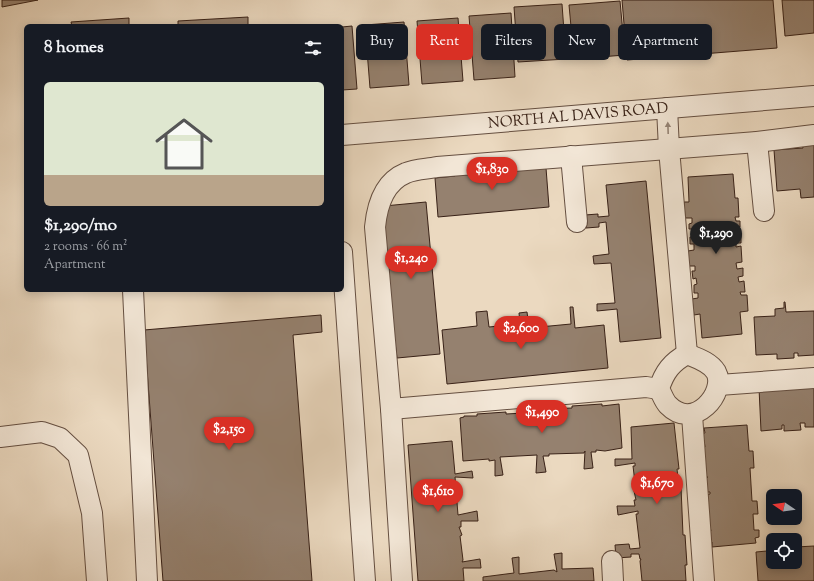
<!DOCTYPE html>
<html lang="en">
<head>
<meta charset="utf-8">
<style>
  body { margin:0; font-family:"Sorts Mill Goudy",serif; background:#20242c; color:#f1f3f6; height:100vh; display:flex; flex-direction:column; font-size:15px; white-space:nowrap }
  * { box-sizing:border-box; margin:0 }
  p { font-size:13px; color:#9ea1a6 }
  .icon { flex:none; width:22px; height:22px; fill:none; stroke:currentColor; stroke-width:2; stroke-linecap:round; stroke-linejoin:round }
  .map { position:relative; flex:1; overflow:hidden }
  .sheet { position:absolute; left:24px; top:24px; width:320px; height:268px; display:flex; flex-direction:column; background:#171b24; border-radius:6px; box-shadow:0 2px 10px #0003 }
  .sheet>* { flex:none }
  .banner { position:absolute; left:356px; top:24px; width:380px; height:36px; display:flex; gap:8px }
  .needle { width:26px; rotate:283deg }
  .fabs { position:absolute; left:766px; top:489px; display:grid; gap:8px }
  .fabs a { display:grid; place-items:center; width:36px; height:36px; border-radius:6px; background:#171b24; box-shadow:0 2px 10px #0003; font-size:20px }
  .price { position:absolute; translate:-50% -34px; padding:0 9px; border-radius:14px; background:#d93025; color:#fff; font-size:13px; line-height:26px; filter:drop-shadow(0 1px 2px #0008) }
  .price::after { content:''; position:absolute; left:50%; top:24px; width:12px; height:9px; margin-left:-6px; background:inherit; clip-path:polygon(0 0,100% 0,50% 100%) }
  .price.current { background:#222; color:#fff }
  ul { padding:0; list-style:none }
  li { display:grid; align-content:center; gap:8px; height:212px; padding:0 20px }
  li span { display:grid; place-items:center; height:124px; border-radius:6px; color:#555 }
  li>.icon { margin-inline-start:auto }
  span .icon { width:72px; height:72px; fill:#fffc; stroke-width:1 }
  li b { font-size:17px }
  h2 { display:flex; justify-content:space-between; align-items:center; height:48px; padding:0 20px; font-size:17px }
  .pill { padding:0 14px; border-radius:6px; background:#171b24; box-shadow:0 2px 10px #0003; font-size:14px; line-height:36px }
  .pill.current { background:#d93025; color:#fff }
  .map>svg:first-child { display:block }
  .building { fill:#95816f; stroke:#382117 }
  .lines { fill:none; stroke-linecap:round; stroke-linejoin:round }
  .minor-casing { stroke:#654f41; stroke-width:22 }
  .minor { stroke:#f2e6d6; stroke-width:20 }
  .oneway { fill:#958476 }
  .labels { text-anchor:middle; stroke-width:3; stroke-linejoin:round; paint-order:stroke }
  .street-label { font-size:15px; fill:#382117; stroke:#f2e6d6 }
</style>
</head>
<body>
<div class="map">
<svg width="814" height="581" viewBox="0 0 814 581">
  <rect width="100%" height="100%" fill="#ebd9c0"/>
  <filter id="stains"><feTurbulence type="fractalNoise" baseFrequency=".005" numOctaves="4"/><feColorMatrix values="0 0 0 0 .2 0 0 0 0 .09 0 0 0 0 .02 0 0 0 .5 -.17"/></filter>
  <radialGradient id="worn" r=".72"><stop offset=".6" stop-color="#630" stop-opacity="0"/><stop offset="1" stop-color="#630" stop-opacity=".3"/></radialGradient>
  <g class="building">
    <polygon points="2,0 38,0 2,7"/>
    <polygon points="622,0 773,0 777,48 627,60"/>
    <polygon points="782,0 814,0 814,33 785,36"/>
    <polygon points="620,1 625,55 574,59 569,5"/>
    <polygon points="562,4 566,59 518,62 514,7"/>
    <polygon points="511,13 515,77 474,80 469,16"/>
    <polygon points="248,17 248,26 178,26 178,21"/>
    <polygon points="129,18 129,26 72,26 71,22"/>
    <polygon points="458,18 463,81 422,84 417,21"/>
    <polygon points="404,22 409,85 370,88 365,25"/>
    <polygon points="352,26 357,89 342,90 342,27"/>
    <polygon points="814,139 814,197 801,198 800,189 777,191 774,150 803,148 802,140"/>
    <polygon points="546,168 549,207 438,217 435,178 455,176 454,171"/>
    <polygon points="733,174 735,198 738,198 739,217 735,217 736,221 740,221 740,227 736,227 736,235 741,234 741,243 736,243 736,247 741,246 742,262 736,263 737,269 743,268 743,276 738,277 739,282 744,281 745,292 740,292 741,295 747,295 748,311 740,312 742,334 702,338 700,314 694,315 692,299 698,298 698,293 694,293 694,285 697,284 696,278 693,279 692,271 695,271 695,266 689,266 688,251 694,250 694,244 690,244 690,237 692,237 692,229 689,229 689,224 692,223 692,218 685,218 684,202 689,202 688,177"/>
    <polygon points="646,181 661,338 620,342 617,309 597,311 597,304 615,303 611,263 594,264 593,256 609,254 606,222 599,223 599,227 586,228 585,215 598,214 598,217 609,216 606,185"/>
    <polygon points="426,202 440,354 397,358 385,266 389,266 383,220 384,206"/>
    <polygon points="784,302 785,302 786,312 814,311 814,355 798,356 798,353 794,353 794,358 777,359 777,354 756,355 754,317 775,316 775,309 784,308"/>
    <polygon points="570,307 573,307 575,328 604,325 608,368 447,384 442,330 477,326 476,312 487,311 489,327 520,324 519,313 527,312 529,328 571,324"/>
    <polygon points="321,315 322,332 293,335 312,581 163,581 144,330"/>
    <polygon points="814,385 814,427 805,427 805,423 800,423 801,430 784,431 784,425 782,425 782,429 761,431 759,388"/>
    <polygon points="602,404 602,406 619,404 622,448 605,451 596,450 596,452 591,452 593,468 584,469 585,451 584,453 549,454 549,456 543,456 546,472 536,473 537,455 500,457 503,475 495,476 495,460 489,461 489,459 463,461 460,418 464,417 464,416 477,416 477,414 506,412 506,414 525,413 524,410 572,408 572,406"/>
    <polygon points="674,423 679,469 677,469 679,487 681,487 683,535 685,535 687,565 685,565 686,581 642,581 640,561 641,559 640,559 639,554 631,554 631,557 616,558 615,545 629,544 630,549 640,548 636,514 638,514 638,511 618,515 617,506 635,506 634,500 636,500 634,491 636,491 633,466 635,466 635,463 615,466 615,459 632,459 631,427"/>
    <polygon points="747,425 749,451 753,451 754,468 750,468 752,501 757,501 758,514 753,514 754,530 759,530 759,537 755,538 756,543 712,547 712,542 708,543 707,532 711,531 710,527 708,526 706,495 710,494 710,492 706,492 705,479 708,477 704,477 703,447 705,447 704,440 701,441 701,434 705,433 704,428"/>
    <polygon points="452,441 455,474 472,471 473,478 455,477 458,515 477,511 478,521 461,521 461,527 459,527 462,535 460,536 463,560 462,562 480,559 481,568 463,568 464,581 418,581 408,445"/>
    <polygon points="796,535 796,547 814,546 814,581 758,581 756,552 767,551 767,544 773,543 773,562 795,562 795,540 786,540 786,536"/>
    <polygon points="562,553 562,569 593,568 594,581 483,581 483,577 514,573 512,558 519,557 519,574 554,570 557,572 554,554"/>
  </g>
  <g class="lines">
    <g class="minor-casing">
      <g id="minor">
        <polyline points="667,108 669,149 687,354"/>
        <polyline points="342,135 814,96"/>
        <polyline points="757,142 764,211"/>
        <polyline points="571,156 577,222"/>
        <polyline points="342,252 365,581"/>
        <polyline points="133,290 147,581"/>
        <path d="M687 354C697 358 710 362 716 372 727 392 694 432 668 405 664 401 662 394 659 389 664 372 672 362 687 354Z"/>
        <polyline points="719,385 814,378"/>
        <path d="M659 389 646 387 391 409 375 227C377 206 384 182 406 173 415 169 427 169 437 167L757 142 814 135"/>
        <polyline points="391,409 402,581"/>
        <polyline points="692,415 704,581"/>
        <polyline points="0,437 42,432 60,438 78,455 92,513 97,581"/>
        <polyline points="612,561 613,581"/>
      </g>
    </g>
    <use href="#minor" class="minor"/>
  </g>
  <defs><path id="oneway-solid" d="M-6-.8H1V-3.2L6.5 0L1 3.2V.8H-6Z"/></defs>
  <use class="oneway" href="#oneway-solid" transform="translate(668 128) rotate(-92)"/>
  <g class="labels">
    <g class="street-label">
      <text transform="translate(578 115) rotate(-5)" y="5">NORTH AL DAVIS ROAD</text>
    </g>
  </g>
  <rect width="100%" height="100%" filter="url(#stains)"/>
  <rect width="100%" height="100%" fill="url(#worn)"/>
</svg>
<div class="fabs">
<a><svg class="needle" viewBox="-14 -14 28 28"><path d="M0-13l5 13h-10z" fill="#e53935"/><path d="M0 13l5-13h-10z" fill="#9ea1a6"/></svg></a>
<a><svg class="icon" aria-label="locate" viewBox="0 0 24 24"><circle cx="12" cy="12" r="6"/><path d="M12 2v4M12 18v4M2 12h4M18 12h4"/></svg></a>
</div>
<b class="price" style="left:492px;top:191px">$1,830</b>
<b class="price current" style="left:716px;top:255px">$1,290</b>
<b class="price" style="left:411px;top:280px">$1,240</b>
<b class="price" style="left:521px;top:350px">$2,600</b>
<b class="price" style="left:542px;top:434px">$1,490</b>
<b class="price" style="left:229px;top:451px">$2,150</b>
<b class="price" style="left:657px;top:505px">$1,670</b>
<b class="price" style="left:438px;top:513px">$1,610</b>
<div class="banner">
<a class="pill">Buy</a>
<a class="pill current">Rent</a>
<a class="pill">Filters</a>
<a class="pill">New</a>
<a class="pill">Apartment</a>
</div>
<section class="sheet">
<h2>8 homes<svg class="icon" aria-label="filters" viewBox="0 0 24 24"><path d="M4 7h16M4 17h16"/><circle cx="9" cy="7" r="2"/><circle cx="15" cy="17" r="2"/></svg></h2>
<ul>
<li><span style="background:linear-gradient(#dfe7d0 75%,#b9a48a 0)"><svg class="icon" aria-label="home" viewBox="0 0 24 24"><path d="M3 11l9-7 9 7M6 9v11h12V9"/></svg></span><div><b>$1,290/mo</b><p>2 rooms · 66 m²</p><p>Apartment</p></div></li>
</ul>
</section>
</div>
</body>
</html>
